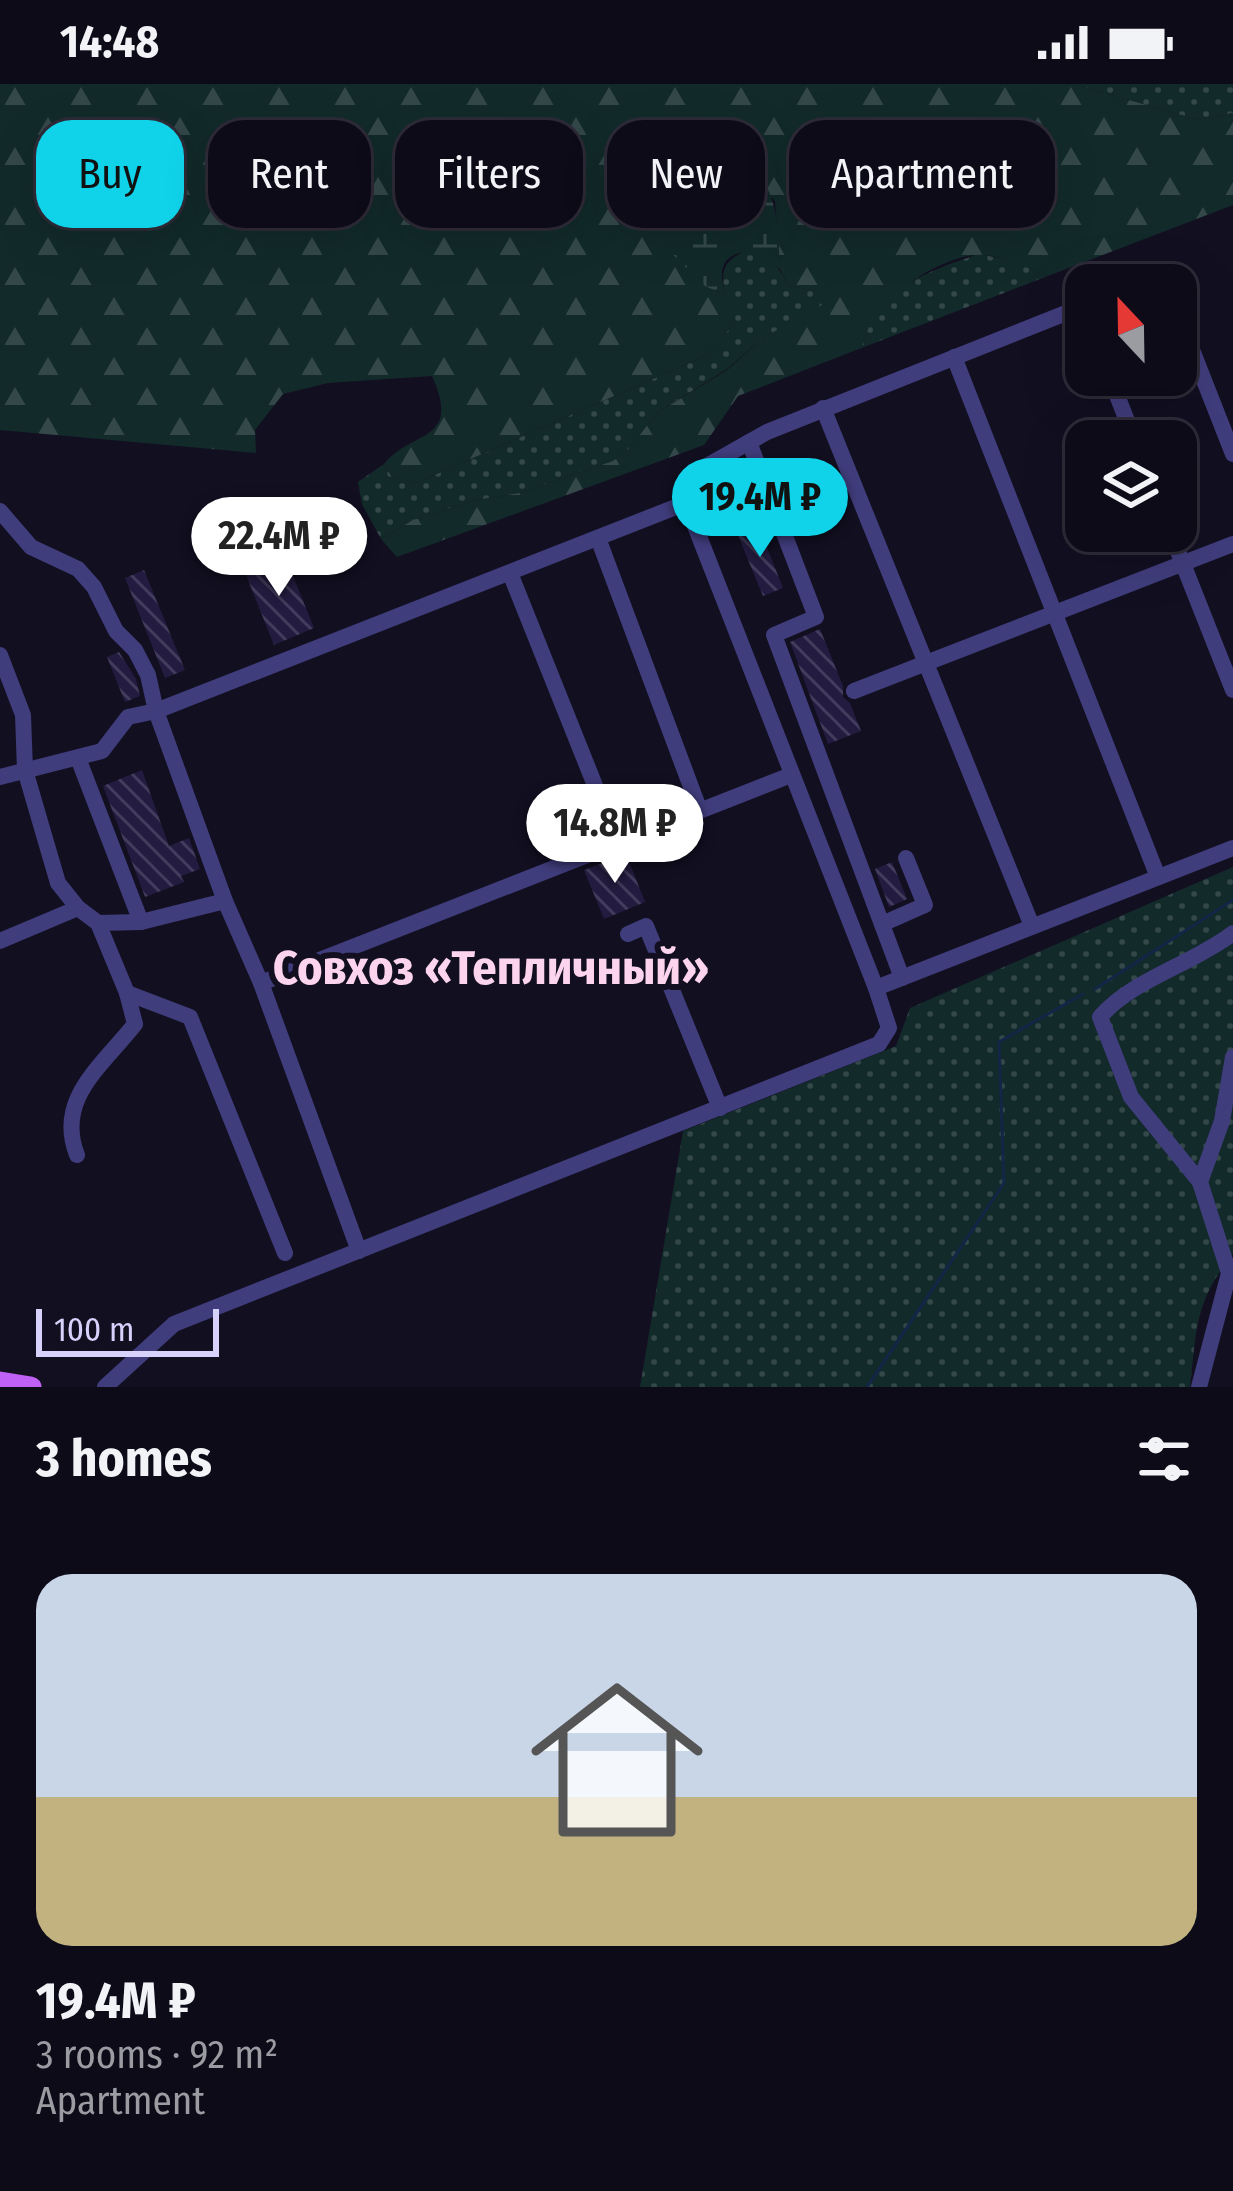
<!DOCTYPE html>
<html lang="en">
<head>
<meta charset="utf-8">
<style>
  body { margin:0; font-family:"Fira Sans Condensed",sans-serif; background:#1c1926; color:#f1f3f6; height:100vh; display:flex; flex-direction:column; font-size:45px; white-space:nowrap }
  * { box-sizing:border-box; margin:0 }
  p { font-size:39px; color:#9b9ba2 }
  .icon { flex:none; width:66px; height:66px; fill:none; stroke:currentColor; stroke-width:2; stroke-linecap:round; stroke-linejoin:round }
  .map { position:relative; height:1303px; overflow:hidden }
  .sheet { display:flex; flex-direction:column; background:#0e0b19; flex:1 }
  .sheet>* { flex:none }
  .hud { position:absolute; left:36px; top:36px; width:1161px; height:108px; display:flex; gap:24px }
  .needle { width:78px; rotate:338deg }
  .buttons { position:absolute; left:1065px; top:180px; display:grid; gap:24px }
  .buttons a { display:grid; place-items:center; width:132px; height:132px; border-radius:24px; background:#0e0b19; box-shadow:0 12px 48px #0002,0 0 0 3px #2e2b38; font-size:60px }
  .scale { position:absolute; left:36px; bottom:30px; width:183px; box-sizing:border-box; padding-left:12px; border:6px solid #d7d2fc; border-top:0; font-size:33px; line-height:42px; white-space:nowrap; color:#d7d2fc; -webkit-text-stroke:9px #120f21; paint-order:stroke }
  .price { position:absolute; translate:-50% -102px; padding:0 27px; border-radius:42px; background:#fff; color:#222; font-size:39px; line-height:78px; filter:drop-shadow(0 3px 6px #0008) }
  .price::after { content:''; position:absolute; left:50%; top:72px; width:36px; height:27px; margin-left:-18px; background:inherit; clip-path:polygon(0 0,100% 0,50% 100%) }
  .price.on { background:#10d2e9; color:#111 }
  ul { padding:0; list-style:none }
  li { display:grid; align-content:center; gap:24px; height:636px; padding:0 36px }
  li+li { border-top:3px solid #2e2b38 }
  li span { display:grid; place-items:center; height:372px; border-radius:36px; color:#555 }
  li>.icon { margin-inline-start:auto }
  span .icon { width:216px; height:216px; fill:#fffc; stroke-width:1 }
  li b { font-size:51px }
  h2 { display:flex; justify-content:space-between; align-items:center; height:144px; padding:0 36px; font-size:51px }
  .chip { padding:0 42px; border-radius:36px; background:#0e0b19; box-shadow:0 12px 48px #0002,0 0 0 3px #2e2b38; font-size:42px; line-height:108px }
  .chip.on { background:#10d2e9; color:#111 }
  .status { display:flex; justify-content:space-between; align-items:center; height:84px; padding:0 60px; background:#0e0b19; direction:ltr }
  .status svg { height:33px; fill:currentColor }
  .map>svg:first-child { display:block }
  .grass { fill:url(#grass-dots) }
  .forest { fill:url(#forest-firs) }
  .wetland { fill:url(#wetland-marsh) }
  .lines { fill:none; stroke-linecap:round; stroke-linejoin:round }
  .stream { stroke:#122747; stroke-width:3 }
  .building { fill:url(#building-back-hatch) }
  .minor { stroke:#403d7d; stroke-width:16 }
  .major { stroke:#be61f4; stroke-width:21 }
  .labels { text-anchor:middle; stroke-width:12; stroke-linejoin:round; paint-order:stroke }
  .district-label { font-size:48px; font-weight:bold; fill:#fcd4ed; stroke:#120f21 }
</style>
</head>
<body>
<div class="status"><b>14:48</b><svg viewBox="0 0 49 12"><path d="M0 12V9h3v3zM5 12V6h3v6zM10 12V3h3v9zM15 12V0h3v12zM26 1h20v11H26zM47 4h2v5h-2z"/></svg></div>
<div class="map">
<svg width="1233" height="1303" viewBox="0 0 1233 1303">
  <defs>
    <pattern id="grass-dots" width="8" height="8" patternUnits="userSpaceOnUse" patternTransform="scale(3)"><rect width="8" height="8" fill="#122a2a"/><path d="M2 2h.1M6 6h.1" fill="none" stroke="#34484a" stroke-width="1.8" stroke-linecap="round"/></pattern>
    <pattern id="forest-firs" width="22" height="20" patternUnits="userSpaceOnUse" patternTransform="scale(3)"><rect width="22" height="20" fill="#122a2a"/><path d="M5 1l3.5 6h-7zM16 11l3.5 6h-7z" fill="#34484a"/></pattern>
    <pattern id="wetland-marsh" width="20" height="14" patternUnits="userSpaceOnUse" patternTransform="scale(3)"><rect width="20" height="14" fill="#122a2a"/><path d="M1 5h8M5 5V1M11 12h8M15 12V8" fill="none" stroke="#34484a"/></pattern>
    <pattern id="building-back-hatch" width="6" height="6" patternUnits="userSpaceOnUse" patternTransform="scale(3)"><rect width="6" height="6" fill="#241c40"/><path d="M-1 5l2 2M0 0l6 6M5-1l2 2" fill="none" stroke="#433c5c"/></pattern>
  </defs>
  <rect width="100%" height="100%" fill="#120f21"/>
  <g class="grass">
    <polygon points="1074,0 1233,0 1233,29 1198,36"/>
    <path d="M748 167C770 170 779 183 789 202L818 207 823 221 763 254 727 285 657 329 627 367 613 377 519 409 472 417 413 436 381 455 362 420 358 398 384 380 392 393 416 399 705 272 735 239C726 209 708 179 748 167Z"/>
    <path d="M979 170 1009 176 1048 192 864 263C865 208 936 184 979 170Z"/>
    <path d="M1233 783V1170C1194 1218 1197 1245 1190 1303H640L683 1047 896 962 910 924Z"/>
  </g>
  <path class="forest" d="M0 0H1074L1198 36 1233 29V121L1048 192C1027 184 1007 173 984 171 944 168 865 219 864 263L738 312 704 361 397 473 381 455 413 436 472 417 519 409 613 377 627 367 657 329 727 286 763 254 822 221 817 207 789 202 780 185 775 117 731 69 694 85 674 104 705 202 727 212 735 239 705 272 416 399 392 393 384 380C413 345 462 359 432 292L328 299 283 310 255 346 256 369 0 346Z"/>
  <path class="wetland" d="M731 69C780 96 777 135 780 185 749 155 707 168 727 212L705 202 660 158C664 102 681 90 731 69Z"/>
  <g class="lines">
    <g class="stream">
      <polyline points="1095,905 1233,816"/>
      <polyline points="867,1303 1004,1099 999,958 1083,910"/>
    </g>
  </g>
  <g class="building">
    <polygon points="758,441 783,504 763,512 737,449"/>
    <polygon points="284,470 314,544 274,561 244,486"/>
    <polygon points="144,486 185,586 165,594 125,494"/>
    <polygon points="820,545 843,602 843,613 850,619 861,647 828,660 790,558"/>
    <polygon points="119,568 136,595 140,612 125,618 107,573"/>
    <polygon points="142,686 169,762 189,754 200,785 181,792 184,798 145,813 103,702"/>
    <polygon points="608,730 615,746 573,763 565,745"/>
    <polygon points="626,770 645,818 604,835 584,786"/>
    <polygon points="892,778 907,815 889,823 875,785"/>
  </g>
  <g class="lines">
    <g class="minor">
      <polyline points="1133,201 1147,195 1167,201"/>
      <polyline points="1176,225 1233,370"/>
      <polyline points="954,273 1158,793"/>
      <polyline points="1109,291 1135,357"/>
      <polyline points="823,324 1032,842"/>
      <polyline points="749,358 816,533 774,551 902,894"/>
      <polyline points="0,427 31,463 78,485 94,503 116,547 135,566 148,591 156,627 225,817 261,899 359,1167"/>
      <polyline points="1170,447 1233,606"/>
      <polyline points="598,454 700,727"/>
      <polyline points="510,489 602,719 570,731"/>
      <path d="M0 571 23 631 25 686 58 799 78 824 98 839 127 909 135 940C102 982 55 1015 77 1071"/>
      <polyline points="854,607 1233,460"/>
      <polyline points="78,674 141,838"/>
      <polyline points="0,693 102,667 128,633 156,627 686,419 691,398 705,383 767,348 1086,221"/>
      <polyline points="98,839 141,838 225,817"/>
      <polyline points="882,840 925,821 906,774"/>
      <polyline points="628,850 646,842 720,1024"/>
      <polyline points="0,857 78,824"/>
      <polyline points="261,899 791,691"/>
      <polyline points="876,904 1233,764"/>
      <polyline points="127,909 190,933 285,1169"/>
      <polyline points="1200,1098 1222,1037 1233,973"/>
      <polyline points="105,1303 174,1240 879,960 889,944 876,904 686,419"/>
      <path d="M1199 1303 1229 1189 1200 1098 1131 1013 1100 933C1133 895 1191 881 1233 849"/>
    </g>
    <polyline class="major" points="0,1298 31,1303"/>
  </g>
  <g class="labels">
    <g class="district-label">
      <text x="491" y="900">Совхоз «Тепличный»</text>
    </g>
  </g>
</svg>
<div class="buttons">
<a><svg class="needle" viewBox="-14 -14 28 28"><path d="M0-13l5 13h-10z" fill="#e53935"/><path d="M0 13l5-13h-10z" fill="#9b9ba2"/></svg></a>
<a><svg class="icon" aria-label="layers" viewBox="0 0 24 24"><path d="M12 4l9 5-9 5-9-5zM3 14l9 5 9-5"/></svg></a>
</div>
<div class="scale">100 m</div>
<b class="price on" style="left:760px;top:476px">19.4M ₽</b>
<b class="price" style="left:279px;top:515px">22.4M ₽</b>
<b class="price" style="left:615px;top:802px">14.8M ₽</b>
<div class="hud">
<a class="chip on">Buy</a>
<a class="chip">Rent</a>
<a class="chip">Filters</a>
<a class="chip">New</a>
<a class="chip">Apartment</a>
</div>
</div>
<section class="sheet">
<h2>3 homes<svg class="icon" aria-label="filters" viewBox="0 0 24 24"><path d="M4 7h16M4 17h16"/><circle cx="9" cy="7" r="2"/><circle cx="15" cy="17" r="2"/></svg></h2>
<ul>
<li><span style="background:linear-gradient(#c9d6e8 60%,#c2b280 0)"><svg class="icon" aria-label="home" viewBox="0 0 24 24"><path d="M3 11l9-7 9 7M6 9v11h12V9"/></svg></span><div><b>19.4M ₽</b><p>3 rooms · 92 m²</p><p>Apartment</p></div></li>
</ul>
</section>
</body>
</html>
